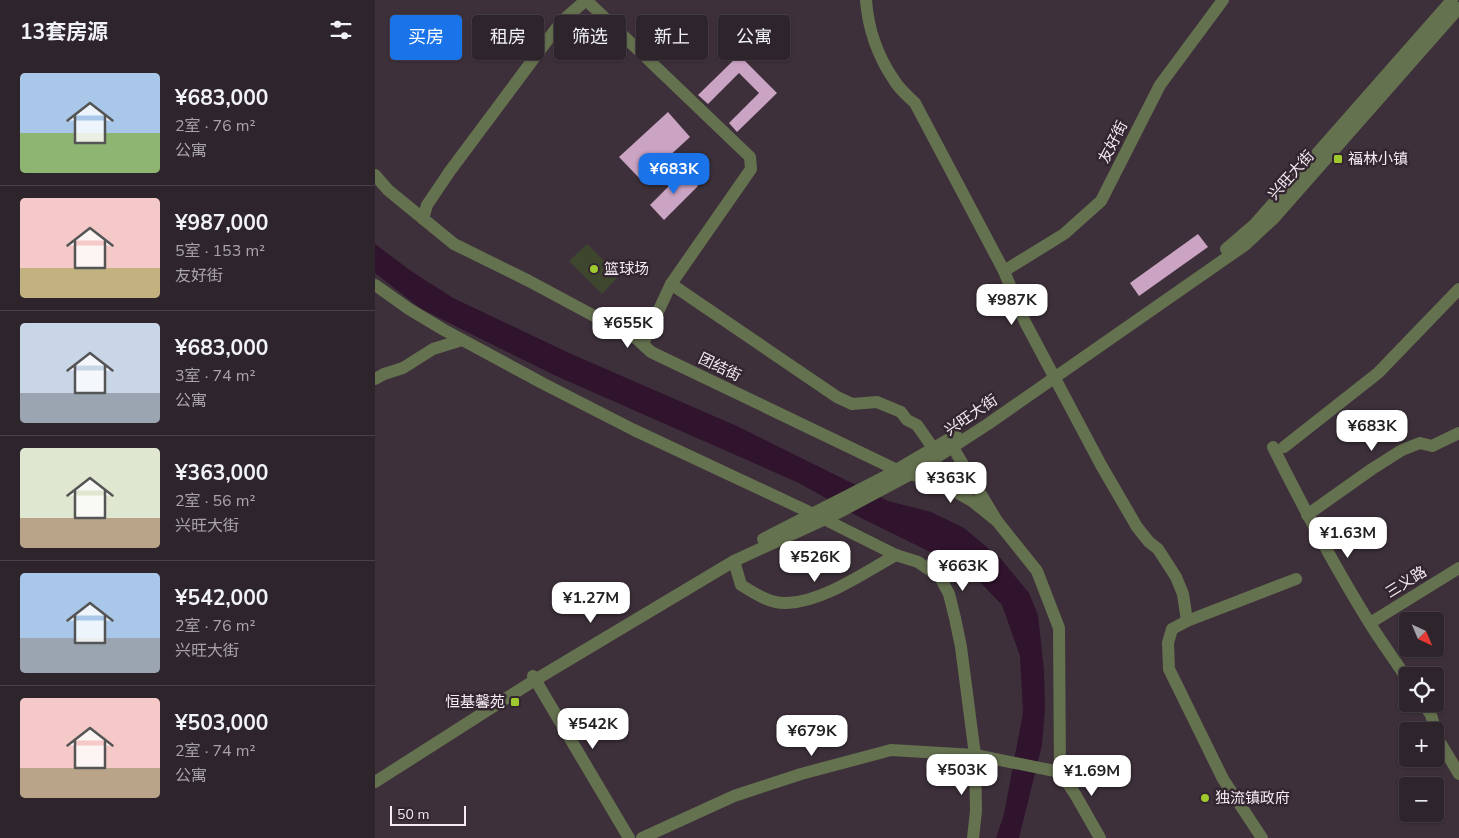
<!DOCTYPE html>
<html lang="zh">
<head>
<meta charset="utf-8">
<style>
  body { margin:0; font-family:"Nunito Sans","Noto Sans SC",sans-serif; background:#362c34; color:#f1f3f6; height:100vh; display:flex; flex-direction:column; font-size:19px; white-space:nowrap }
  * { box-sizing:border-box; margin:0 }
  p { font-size:16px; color:#a7a4a9 }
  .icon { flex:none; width:28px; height:28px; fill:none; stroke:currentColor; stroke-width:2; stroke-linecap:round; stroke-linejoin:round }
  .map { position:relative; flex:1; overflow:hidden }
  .panel { display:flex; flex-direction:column; background:#2e242c; width:375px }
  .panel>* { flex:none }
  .hud { position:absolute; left:15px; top:15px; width:475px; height:45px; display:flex; gap:10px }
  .needle { width:32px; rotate:136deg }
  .buttons { position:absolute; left:1024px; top:612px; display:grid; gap:10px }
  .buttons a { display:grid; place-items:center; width:45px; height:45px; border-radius:5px; background:#2e242c; box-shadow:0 1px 4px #0004,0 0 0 1px #494148; font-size:25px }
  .scale { position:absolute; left:15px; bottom:12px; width:76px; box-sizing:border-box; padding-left:5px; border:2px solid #f4ebf2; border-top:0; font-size:14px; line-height:18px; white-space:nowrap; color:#f4ebf2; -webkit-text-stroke:4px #332630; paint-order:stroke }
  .price { position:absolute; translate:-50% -42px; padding:0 11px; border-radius:10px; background:#fff; color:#222; font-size:16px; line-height:32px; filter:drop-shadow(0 1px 2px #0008) }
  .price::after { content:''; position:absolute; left:50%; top:30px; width:15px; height:11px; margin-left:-8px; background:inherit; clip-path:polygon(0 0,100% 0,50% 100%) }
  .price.selected { background:#1a73e8; color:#fff }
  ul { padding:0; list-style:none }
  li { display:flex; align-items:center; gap:15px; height:125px; padding:0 20px }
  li+li { border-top:1px solid #494148 }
  li span { display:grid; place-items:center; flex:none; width:140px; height:100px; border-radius:5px; color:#555 }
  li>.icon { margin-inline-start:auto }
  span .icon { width:60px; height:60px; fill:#fffc; stroke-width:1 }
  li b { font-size:21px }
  h2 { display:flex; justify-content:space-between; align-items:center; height:60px; padding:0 20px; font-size:21px }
  .tag { padding:0 18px; border-radius:5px; background:#2e242c; box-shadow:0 1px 4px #0004,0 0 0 1px #494148; font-size:18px; line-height:45px }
  .tag.selected { background:#1a73e8; color:#fff }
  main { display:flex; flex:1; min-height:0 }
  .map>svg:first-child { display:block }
  .green { fill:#3e472e }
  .water { fill:#30132c }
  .building { fill:#cba4c3 }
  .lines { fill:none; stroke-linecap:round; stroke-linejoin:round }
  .minor { stroke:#65724f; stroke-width:12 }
  .poi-dot { fill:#9eca2e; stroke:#332630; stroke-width:2 }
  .labels { text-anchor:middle; stroke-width:5; stroke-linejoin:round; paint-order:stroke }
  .street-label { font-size:15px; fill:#f4ebf2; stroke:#332630 }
  .poi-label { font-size:15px; fill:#f4ebf2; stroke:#332630; text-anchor:start }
</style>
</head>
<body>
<main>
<section class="panel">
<h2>13套房源<svg class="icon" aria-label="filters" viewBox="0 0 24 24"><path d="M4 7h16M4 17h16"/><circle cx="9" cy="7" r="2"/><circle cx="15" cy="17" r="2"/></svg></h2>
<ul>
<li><span style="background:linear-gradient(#a9c7e8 60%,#8fb573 0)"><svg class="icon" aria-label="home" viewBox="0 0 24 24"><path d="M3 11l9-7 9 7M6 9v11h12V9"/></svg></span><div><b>¥683,000</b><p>2室 · 76 m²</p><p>公寓</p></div></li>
<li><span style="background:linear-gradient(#f6c9c9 70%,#c2b280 0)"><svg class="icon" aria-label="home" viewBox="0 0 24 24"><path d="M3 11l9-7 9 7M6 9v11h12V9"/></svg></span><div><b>¥987,000</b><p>5室 · 153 m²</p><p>友好街</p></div></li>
<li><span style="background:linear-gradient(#c9d6e8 70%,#9aa5b1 0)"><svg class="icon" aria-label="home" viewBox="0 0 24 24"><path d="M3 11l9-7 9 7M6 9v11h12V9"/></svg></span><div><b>¥683,000</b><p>3室 · 74 m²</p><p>公寓</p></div></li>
<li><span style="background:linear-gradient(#dfe7d0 70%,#b9a48a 0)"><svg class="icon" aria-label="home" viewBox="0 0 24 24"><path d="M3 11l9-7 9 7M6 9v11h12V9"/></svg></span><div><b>¥363,000</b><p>2室 · 56 m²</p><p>兴旺大街</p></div></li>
<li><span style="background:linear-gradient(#a9c7e8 65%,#9aa5b1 0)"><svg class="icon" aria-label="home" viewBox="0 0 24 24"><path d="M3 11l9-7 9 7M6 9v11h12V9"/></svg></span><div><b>¥542,000</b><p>2室 · 76 m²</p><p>兴旺大街</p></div></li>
<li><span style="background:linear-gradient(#f6c9c9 70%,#b9a48a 0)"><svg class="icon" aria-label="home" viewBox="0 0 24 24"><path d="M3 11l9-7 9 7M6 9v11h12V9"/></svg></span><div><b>¥503,000</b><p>2室 · 74 m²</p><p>公寓</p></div></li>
</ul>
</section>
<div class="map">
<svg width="1084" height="838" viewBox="0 0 1084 838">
  <rect width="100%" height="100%" fill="#3d303a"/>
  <polygon class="green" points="212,244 244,276 227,294 194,261"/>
  <polygon class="water" points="0,244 36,271 78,298 194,353 364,427 513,501 556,512 589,528 626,559 654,593 663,615 669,671 670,707 667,745 644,838 621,838 629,814 648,713 645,656 627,605 606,583 582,565 486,518 424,483 179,375 108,340 45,308 0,273"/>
  <g class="building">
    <polygon points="364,55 402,93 362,132 354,123 384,93 364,73 333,104 323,95"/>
    <polygon points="293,112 315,137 267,181 244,157"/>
    <polygon points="309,171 323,186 289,220 275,205"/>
    <polygon points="823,234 833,247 764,296 755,283"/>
  </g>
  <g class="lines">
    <g class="minor">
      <polyline points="211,0 375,157 376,169 296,284 268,344"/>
      <path d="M491 0C493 28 503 57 519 80 524 89 533 96 540 103L629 271 650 322 726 465 762 527 774 542 783 549 801 577 808 594 812 621 797 629 793 643 794 669 848 779 887 838"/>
      <polyline points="0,175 13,190 79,244 154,281 262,339 276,352 522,470 565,483 597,501 622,521"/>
      <polyline points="48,219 52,205 75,171 186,22 211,0"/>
      <polyline points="851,249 880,224 1077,0"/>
      <polyline points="629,271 689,234 726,201 785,85 848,0"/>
      <polyline points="296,284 462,397 477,404 502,402 526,412 532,420 542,425 563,455"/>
      <polyline points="0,285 34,309 69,330 169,384 259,430 449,519 521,555 543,562 565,577 574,594 580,618 586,647 600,755 601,811 598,838"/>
      <polyline points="0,379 9,374 28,368 58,349 87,340"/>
      <polyline points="574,441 622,521 662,571 684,628 685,772"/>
      <path d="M898 447C928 507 959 566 994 622 1006 642 1020 660 1032 679"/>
      <polyline points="909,447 1003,373 1084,289"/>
      <polyline points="932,515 997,469 1027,450 1045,443 1057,446 1084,433"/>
      <polyline points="388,539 511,476 581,435"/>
      <path d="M359 561 366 585C379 593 395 604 412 603 448 602 490 572 521 555"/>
      <polyline points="812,621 921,579"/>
      <polyline points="995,623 1084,568"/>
      <polyline points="158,676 254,838"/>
      <polyline points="1049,704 1056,715 1063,739 1084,774"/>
      <polyline points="685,772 700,794 725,838"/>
      <polyline points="0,782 160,680 359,561 461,514 536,474 613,424 870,245 899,218 1084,8"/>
      <polyline points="267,838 359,796 426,774 516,750 600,755 685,772"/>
    </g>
  </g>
  <g class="poi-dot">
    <rect x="958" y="154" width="10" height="10" rx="2.5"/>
    <circle cx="219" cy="269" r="5"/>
    <rect x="135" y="697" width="10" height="10" rx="2.5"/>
    <circle cx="830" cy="798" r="5"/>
  </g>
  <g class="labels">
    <g class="street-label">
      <text transform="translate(738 142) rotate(-63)" y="5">友好街</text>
      <text transform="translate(916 175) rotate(-48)" y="5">兴旺大街</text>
      <text transform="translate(345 367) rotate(26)" y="5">团结街</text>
      <text transform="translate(596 415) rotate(-34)" y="5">兴旺大街</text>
      <text transform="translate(1031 582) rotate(-32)" y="5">三义路</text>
    </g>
    <g class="poi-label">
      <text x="973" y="164">福林小镇</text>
      <text x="229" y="274">篮球场</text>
      <text x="130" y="707" text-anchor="end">恒基馨苑</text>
      <text x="840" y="803">独流镇政府</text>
    </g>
  </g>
</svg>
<div class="buttons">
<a><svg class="needle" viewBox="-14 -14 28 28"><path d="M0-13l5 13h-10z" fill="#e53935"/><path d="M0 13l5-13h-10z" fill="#a7a4a9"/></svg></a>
<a><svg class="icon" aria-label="locate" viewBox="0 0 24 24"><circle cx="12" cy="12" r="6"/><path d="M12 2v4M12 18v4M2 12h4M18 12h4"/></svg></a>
<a>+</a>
<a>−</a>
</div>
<div class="scale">50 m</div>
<b class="price selected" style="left:299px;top:195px">¥683K</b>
<b class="price" style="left:637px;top:326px">¥987K</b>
<b class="price" style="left:253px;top:349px">¥655K</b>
<b class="price" style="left:997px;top:452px">¥683K</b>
<b class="price" style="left:576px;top:504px">¥363K</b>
<b class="price" style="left:973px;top:559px">¥1.63M</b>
<b class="price" style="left:440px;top:583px">¥526K</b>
<b class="price" style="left:588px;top:592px">¥663K</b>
<b class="price" style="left:216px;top:624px">¥1.27M</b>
<b class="price" style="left:218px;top:750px">¥542K</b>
<b class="price" style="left:437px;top:757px">¥679K</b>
<b class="price" style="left:587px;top:796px">¥503K</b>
<b class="price" style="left:717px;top:797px">¥1.69M</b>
<div class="hud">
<a class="tag selected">买房</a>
<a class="tag">租房</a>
<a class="tag">筛选</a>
<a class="tag">新上</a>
<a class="tag">公寓</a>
</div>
</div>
</main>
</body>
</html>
